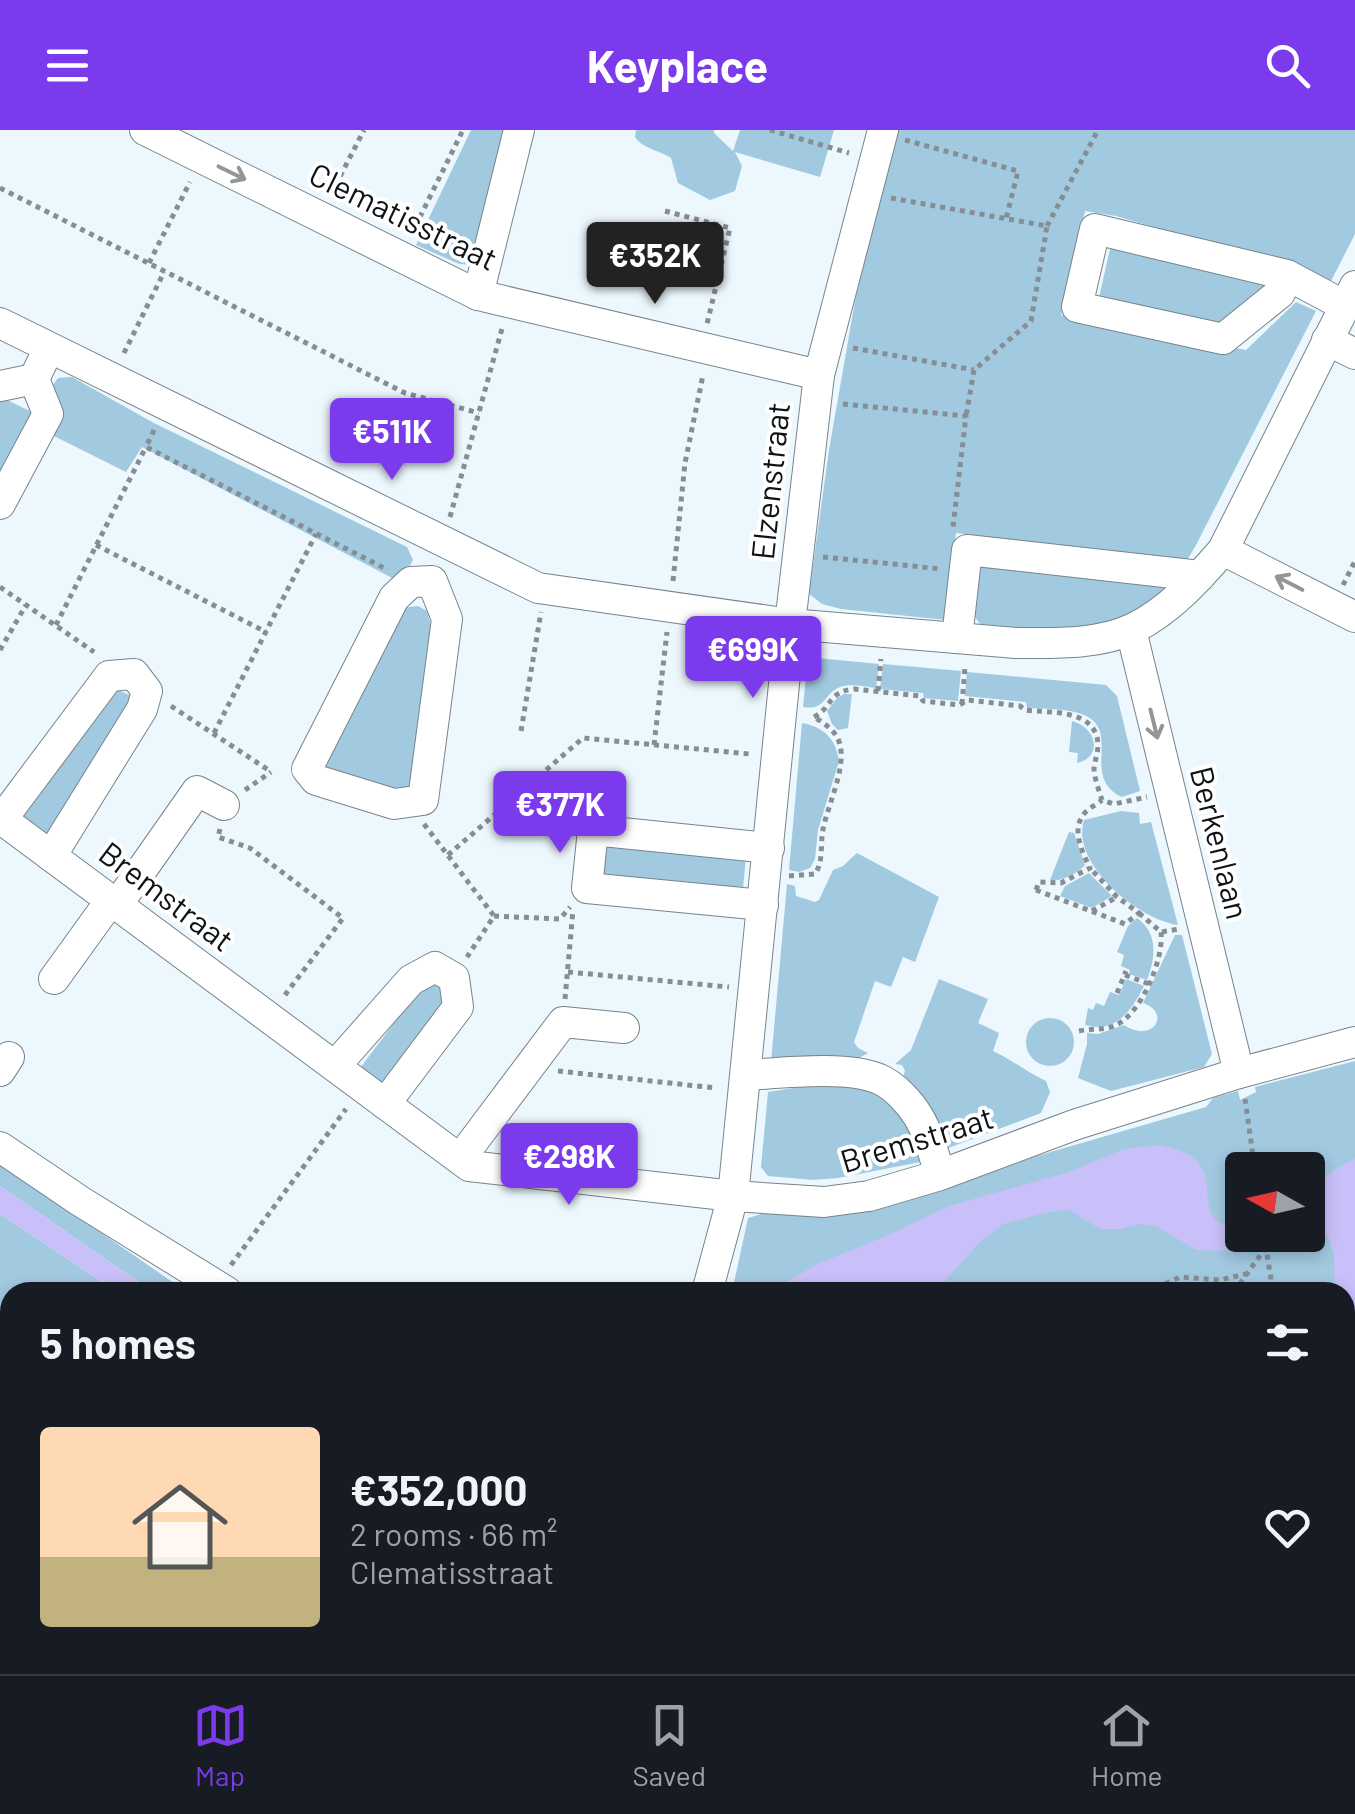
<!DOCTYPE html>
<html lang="en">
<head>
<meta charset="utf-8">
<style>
  body { margin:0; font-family:Barlow,sans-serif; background:#242831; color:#f1f3f6; height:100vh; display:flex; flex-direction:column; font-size:38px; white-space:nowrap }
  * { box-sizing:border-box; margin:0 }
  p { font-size:32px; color:#9ea1a6 }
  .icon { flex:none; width:55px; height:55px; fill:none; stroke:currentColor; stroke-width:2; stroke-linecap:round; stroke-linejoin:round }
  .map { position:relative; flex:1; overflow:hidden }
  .sheet { position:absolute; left:0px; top:1152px; width:1355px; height:392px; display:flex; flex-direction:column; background:#171b24; border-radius:30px 30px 0 0; box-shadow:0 5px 15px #0003 }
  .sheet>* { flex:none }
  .needle { width:65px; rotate:278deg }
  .buttons { position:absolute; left:1225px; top:1022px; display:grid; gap:20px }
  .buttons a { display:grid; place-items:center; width:100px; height:100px; border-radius:10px; background:#171b24; box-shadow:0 5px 15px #0003; font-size:50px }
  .price { position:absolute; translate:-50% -85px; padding:0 22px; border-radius:10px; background:#7c3aed; color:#fff; font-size:32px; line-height:65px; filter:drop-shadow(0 2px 5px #0008) }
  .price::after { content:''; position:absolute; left:50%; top:60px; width:30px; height:22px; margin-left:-15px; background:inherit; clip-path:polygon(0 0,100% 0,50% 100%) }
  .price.selected { background:#222; color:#fff }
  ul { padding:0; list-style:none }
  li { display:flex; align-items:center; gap:30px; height:250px; padding:0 40px }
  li+li { border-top:2px solid #363941 }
  li span { display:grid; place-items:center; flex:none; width:280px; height:200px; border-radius:10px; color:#555 }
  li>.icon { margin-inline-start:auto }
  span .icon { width:120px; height:120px; fill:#fffc; stroke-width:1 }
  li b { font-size:42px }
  h2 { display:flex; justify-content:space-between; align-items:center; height:120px; padding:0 40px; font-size:42px }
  header { display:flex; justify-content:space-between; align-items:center; height:130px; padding:0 40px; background:#7c3aed; color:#fff; font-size:45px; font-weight:700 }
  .menu { display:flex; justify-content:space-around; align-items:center; height:140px; border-top:2px solid #363941; background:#171b24; font-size:28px; color:#9ea1a6 }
  .menu a { display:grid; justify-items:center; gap:5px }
  .menu .selected { color:#7c3aed }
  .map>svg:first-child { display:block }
  .green { fill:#a1c9e0; fill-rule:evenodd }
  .water { fill:#c9c0f9 }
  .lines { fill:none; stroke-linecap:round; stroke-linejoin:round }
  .minor-casing { stroke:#77848b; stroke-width:32 }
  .path { stroke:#868e94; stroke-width:5; stroke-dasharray:5 5; stroke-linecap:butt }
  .minor { stroke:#fff; stroke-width:30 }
  .oneway { stroke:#939596 }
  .labels { text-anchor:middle; stroke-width:8; stroke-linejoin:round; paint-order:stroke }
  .street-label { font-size:32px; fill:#0e1316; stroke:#fff }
</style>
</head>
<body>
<header><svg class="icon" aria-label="menu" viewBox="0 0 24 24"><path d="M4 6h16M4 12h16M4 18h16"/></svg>Keyplace<svg class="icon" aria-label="search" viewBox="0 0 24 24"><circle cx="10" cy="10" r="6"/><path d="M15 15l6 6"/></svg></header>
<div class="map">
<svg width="1355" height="1544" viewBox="0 0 1355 1544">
  <rect width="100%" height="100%" fill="#ecf7fe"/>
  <g class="green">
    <polygon points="471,0 506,0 476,135 459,134 416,115"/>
    <path d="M636 0H714V3L733 21 740 0H834L820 47 735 22 742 36 735 61 710 70 678 53 671 28C659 20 643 19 635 7Z"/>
    <polygon points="897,0 1355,0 1355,104 1330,153 1287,136 1116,86 1085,81 1061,185 1246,220 1296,172 1316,181 1195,417 1187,430 956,403 946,490 841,479 822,474 809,464 829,320 862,131"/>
    <polygon points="1110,119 1120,119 1268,151 1244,178 1222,197 1098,172"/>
    <polygon points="72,247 152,292 407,417 413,430 407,441 396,450 142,317 126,342 48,303 51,263 53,255 58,248"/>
    <polygon points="1,267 38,285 0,359 0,268"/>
    <path d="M984 435 1170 455C1158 465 1146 480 1132 486 1085 507 1029 498 980 494L972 483 978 442Z"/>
    <polygon points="418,476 427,481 433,502 409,660 393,663 326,643 320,623 402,478"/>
    <path d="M817 528 879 534 876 558C865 557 851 553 840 557 823 564 826 581 803 577L807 536Z"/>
    <polygon points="883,534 961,541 958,571 924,568 923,563 880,559"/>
    <path d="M967 542 1106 555 1117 566 1140 661 1122 667C1080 648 1122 601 1084 585 1067 578 1044 579 1027 578L1026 572 965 566Z"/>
    <polygon points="112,557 129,565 132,578 47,709 19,689"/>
    <polygon points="844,564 852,564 848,598 838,600 832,594 827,581 837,568"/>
    <path d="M1072 591C1096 597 1104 627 1077 633L1078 623 1069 622Z"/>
    <path d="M802 593C824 597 836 609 839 631L818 700 815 729 810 738 799 742 789 740Z"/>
    <path d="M1121 681 1139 683 1140 694 1151 692 1178 795C1139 790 1070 734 1084 690Z"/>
    <path d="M1069 702 1074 703 1085 735C1078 743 1062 752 1050 750Z"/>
    <polygon points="602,713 746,726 743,759 599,747"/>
    <polygon points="857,723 939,767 915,832 903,827 891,857 875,851 854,912 858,918 868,923 850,933 771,932 787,754 795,756 796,766 815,772 819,770 833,740 843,736"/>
    <polygon points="1089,743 1112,766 1092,778 1060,766 1065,756"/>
    <path d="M1137 788C1158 803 1156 827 1147 850L1129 844 1130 840 1121 836 1124 825 1117 822 1128 796Z"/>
    <path d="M1175 805H1182L1212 924 1204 937 1111 961 1078 948 1087 914V903L1098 904 1124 895C1153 914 1172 883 1143 873Z"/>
    <path d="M939 849 988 869 978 893 999 903 993 921C1012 930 1027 942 1046 951L1050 962 1041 983 943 1020 903 947 905 941 902 935 895 934 911 920Z"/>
    <path d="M1126 849 1144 856C1132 880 1116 904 1085 895L1088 878 1093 880 1096 873 1104 876 1110 862 1119 865Z"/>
    <polygon points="440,851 447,873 382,960 357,942 423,855"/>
    <circle cx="1050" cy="912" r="24"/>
    <path d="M1355 931V1544H791L797 1535H1345V1162H788V1152L779 1162H732L748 1088 761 1084 830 1082 874 1073 1206 977 1213 968 1238 961 1240 970 1256 962 1255 957ZM1242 1040H1308V1105H1242Z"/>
    <polygon points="858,954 901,975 926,1031 838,1048 813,1050 768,1046 761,1037 768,962 813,955"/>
    <polygon points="0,1033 187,1162 153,1162 0,1056"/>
    <polygon points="0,1084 117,1162 10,1162 10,1535 675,1535 669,1544 0,1544"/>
  </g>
  <g class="water">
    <path d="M1161 1015C1174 1019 1189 1022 1198 1032 1218 1056 1192 1101 1242 1094V1105H1294L1220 1121 1196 1120 1156 1096 1139 1094 1120 1099H1100L1069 1080 1048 1082 1003 1094 978 1114 935 1162H779L789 1150 822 1132 886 1106 949 1076 1069 1042 1124 1019Z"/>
    <path d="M1355 1029V1427L1345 1392V1162H1335L1334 1125 1327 1105 1308 1103C1308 1095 1306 1084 1308 1076 1313 1051 1334 1039 1355 1029Z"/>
    <polygon points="0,1056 153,1162 117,1162 0,1084"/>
  </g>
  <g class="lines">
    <g class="minor-casing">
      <g id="minor">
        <polyline points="145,0 478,165 819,245"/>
        <polyline points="1287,145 1095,99 1077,177 1223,209 1280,163 1287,145 1345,176"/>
        <polyline points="478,165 519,0"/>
        <path d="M0 193 538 458 790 494 1016 513C1054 513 1099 515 1134 498 1169 481 1198 449 1223 420L1355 156"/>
        <polyline points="1327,210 1355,224"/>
        <polyline points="0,256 34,249"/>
        <polyline points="0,374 48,284 34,249 49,218"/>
        <polyline points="1223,420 1355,487"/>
        <polygon points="432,451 447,489 423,670 394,674 316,650 307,639 394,468 411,452"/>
        <polyline points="1131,500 1239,943"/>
        <polyline points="957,508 967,420 1200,446"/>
        <polyline points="0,688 469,1036 733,1066 824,1072 869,1066 940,1045 1074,995 1239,943 1355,912"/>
        <polyline points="2,689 109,546 134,544 147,561 142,579 51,726"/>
        <polyline points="117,775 197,661 224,675"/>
        <polyline points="763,775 587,758 593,700 769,718"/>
        <polyline points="54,849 111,770"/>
        <polyline points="335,936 411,850 435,837 454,848 458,877 385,974"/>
        <polyline points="0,941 9,927"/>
        <path d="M746 945C781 943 847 935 879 949 894 955 910 973 918 986 929 1004 934 1025 940 1045"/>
        <polyline points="0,1017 80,1071 227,1162"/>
        <polyline points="460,1029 563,892 624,898"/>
        <polyline points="707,1162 733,1066 790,494 819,245 883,0"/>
      </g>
    </g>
    <g class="path">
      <polyline points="770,0 849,23"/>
      <polyline points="905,10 1018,41 1006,89"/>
      <polyline points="0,58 405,263 479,283"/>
      <polyline points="331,64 364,0"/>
      <polyline points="891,68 1047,96 1031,191 974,240 966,286"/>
      <polyline points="665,81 730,98 707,194"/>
      <polyline points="1047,96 1098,0"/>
      <polyline points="411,105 463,0"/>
      <polyline points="149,133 190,52"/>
      <polyline points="853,218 974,240"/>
      <polyline points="124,223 164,142"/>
      <polyline points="843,274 966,286 953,397"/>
      <polyline points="154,300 146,317 386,439"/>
      <polyline points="450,387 503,195"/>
      <polyline points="96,415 266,502"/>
      <polyline points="823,427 941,439"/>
      <polyline points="673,451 685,333 703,245"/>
      <polyline points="1343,455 1355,431"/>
      <polyline points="0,457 94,522"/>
      <polyline points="56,495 146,317"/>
      <polyline points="0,520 26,475"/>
      <polyline points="878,561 881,529"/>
      <polyline points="962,574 965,537"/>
      <polyline points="171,576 270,641"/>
      <path d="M814 587C833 577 827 562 854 559L920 566 923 571 959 575 968 570 1020 576 1025 580C1051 583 1096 579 1098 614 1098 623 1095 630 1094 638 1094 648 1099 660 1102 670L1114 674 1147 667"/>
      <polyline points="521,601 541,482"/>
      <polyline points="214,603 316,404"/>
      <polyline points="654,615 667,502"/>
      <polyline points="245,660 271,642"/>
      <polyline points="424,694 494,786 467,827"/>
      <polyline points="220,699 218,707 250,718 343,788 285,865"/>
      <polyline points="448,725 583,608 750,624"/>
      <path d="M789 746 815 744C824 731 820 714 823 699 828 675 846 638 840 615 837 601 824 593 814 587"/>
      <polyline points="1036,760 1125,794 1139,783 1117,767 1090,738"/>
      <path d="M1036 760 1039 752 1061 753 1090 738C1083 724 1072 701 1082 687 1085 680 1096 675 1102 670"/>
      <polyline points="1092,781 1117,767"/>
      <polyline points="1139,783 1161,802 1179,799"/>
      <polyline points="494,786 560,789 570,777"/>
      <polyline points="568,842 729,857"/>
      <polyline points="1125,845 1149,854"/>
      <polyline points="1117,863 1126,841"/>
      <polyline points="565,869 573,780"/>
      <path d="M1079 901C1093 898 1105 901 1118 894 1142 881 1164 829 1161 802"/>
      <polyline points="558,941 716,958"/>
      <polyline points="1245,969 1255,1040"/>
      <polyline points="1264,1105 1273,1162"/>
      <polyline points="231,1135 346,979"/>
      <polyline points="1147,1162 1180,1147 1220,1150 1250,1143"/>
      <polyline points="1234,1162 1264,1120"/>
      <polyline points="1090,1535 1097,1544"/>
      <polyline points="1140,1535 1142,1544"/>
      <polyline points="1298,1535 1298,1544"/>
    </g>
    <use href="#minor" class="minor"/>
  </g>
  <defs><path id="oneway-shaft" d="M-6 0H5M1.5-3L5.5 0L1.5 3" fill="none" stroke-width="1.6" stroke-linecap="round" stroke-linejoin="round" transform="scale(2.5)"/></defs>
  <g class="oneway">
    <use href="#oneway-shaft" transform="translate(232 43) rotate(26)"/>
    <use href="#oneway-shaft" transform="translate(1289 453) rotate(-153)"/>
    <use href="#oneway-shaft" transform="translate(1154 594) rotate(76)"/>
  </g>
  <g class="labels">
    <g class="street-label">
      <text transform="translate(403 87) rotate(26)" y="11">Clematisstraat</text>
      <text transform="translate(771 351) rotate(-84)" y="11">Elzenstraat</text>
      <text transform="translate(1219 713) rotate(76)" y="11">Berkenlaan</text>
      <text transform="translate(166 767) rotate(37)" y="11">Bremstraat</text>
      <text transform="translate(917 1010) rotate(-17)" y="11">Bremstraat</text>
    </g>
  </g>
</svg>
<div class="buttons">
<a><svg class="needle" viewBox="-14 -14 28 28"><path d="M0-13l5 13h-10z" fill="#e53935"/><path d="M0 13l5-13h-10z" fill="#9ea1a6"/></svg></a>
</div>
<b class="price selected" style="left:655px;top:177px">€352K</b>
<b class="price" style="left:392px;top:353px">€511K</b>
<b class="price" style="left:753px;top:571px">€699K</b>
<b class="price" style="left:560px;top:726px">€377K</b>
<b class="price" style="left:569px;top:1078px">€298K</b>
<section class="sheet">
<h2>5 homes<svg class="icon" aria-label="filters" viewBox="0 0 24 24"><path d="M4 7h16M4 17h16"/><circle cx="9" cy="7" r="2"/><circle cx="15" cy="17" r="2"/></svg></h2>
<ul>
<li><span style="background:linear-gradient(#ffd9b3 65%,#c2b280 0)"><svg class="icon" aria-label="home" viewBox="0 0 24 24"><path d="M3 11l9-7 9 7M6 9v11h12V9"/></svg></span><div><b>€352,000</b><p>2 rooms · 66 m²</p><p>Clematisstraat</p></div><svg class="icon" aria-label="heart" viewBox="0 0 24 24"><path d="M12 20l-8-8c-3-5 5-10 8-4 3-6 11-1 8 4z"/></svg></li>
</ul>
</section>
</div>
<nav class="menu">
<a class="selected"><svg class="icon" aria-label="map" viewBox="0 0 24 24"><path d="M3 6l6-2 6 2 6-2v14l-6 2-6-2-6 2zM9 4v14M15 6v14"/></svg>Map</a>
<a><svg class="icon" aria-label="saved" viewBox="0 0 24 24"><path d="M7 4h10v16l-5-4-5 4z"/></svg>Saved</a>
<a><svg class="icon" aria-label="home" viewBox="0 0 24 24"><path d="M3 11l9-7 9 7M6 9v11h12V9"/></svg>Home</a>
</nav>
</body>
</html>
